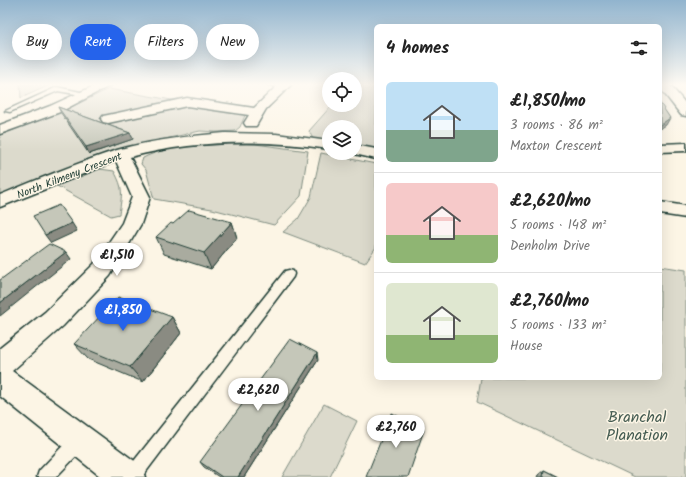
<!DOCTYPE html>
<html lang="en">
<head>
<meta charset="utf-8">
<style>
  body { margin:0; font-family:Kalam,sans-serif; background:#f2f2f2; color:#222; height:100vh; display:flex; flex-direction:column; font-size:15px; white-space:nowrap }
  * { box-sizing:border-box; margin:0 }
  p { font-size:13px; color:#767676 }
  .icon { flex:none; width:22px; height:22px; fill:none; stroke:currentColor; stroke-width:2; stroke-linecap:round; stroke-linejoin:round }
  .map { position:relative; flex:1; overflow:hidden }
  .panel { position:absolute; left:374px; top:24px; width:288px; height:356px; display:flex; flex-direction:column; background:#fff; border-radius:6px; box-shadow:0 4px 16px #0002 }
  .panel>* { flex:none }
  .guide { position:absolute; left:12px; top:24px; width:302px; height:36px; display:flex; gap:8px }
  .controls { position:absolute; left:322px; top:72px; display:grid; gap:8px }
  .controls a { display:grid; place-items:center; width:40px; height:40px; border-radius:50%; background:#fff; box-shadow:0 4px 16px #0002; font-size:20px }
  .price { position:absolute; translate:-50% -34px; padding:0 9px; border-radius:14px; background:#fff; color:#222; font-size:13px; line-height:26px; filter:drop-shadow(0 1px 2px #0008) }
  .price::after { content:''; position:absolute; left:50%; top:24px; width:12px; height:9px; margin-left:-6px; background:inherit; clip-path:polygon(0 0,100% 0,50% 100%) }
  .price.current { background:#2563eb; color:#fff }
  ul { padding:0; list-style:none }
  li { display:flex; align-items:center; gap:12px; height:100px; padding:0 12px }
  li+li { border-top:1px solid #e0e0e0 }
  li span { display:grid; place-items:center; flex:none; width:112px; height:80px; border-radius:6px; color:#555 }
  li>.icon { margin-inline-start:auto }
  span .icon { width:48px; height:48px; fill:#fffc; stroke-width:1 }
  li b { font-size:17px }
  h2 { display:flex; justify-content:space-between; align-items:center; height:48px; padding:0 12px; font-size:17px }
  .pill { padding:0 14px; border-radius:18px; background:#fff; box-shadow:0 4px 16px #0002; font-size:14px; line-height:36px }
  .pill.current { background:#2563eb; color:#fff }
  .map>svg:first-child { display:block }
  .green { fill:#dcdacc; stroke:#7e8c80 }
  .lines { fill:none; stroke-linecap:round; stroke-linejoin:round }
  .lane-casing { stroke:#1f3d34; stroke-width:3 }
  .street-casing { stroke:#1f3d34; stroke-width:3 }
  .lane { fill:#fcf5e5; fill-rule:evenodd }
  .street { fill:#fcf5e5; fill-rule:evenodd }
  .wall { fill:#a9ab9f; stroke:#1f3d34 }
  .shaded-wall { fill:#8a8b82; stroke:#1f3d34 }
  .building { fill:#c5c7b9; stroke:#1f3d34 }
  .labels { text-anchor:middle; stroke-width:3; stroke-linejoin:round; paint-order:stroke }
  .far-street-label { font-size:11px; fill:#1f3d34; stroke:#fcf5e5 }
  .near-park-label { font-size:16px; fill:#455c52; stroke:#fcf5e5 }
</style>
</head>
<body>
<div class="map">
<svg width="686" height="477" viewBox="0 0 686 477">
  <rect width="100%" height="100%" fill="#fcf5e5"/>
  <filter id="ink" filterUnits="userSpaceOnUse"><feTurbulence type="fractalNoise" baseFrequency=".025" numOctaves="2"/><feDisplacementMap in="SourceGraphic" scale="8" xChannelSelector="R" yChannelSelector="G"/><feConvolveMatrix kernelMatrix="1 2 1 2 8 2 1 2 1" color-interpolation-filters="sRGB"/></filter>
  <g filter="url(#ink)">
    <g class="green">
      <polygon points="20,84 52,84 21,98"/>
      <polygon points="355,84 376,84 376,154 355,150 355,127 329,127 329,145 315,143 309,131 332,105 355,105"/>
      <polygon points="109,89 246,113 240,127 235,131 216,132 200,131 125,148 91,158 0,195 0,135 71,107"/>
      <path d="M228 144H255L308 151 301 196 274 225 212 209 154 199 146 170 141 164 143 158C168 145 200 146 228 144Z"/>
      <polygon points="321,153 376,164 376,247 365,263 283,232 298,219 311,197"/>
      <path d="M100 169 114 171C124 189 122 194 119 214L111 216 57 186Z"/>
      <polygon points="660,266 686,270 686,477 635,477 477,402 481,378 660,378"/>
      <polygon points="324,404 357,421 330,477 282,477"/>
    </g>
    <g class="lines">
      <g class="lane-casing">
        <g id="lane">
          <polygon points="267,84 280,84 287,87 284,89"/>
          <polygon points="57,87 90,94 87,96 58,91 10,112 5,111"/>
          <polygon points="289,270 293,271 294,274 293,277 142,477 124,477 126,471 285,271"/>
          <polygon points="79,433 85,435 87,441 85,447 56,477 37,477 39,471 73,435"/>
        </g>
      </g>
      <g class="street-casing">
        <g id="street">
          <polygon points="98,84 113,84 60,112 0,134 0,125 50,106"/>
          <polygon points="279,84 292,84 266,109 256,126 246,126 244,123 249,115 187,106 108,123 103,122 101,119 103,116 108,115 187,98 254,108"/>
          <polygon points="660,84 669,84 686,104 686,116 681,115 660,88"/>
          <path d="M225 133 276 134 329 141V149C261 139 196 140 130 157L150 197 141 224 110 276 63 326 12 371 140 465 145 477H101L0 396V348L45 312 94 264 122 223 132 197 116 161 0 207V195C39 179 77 163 117 150 151 140 189 136 225 133Z"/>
          <polygon points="686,143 686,151 660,152 660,144"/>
          <polygon points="355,145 376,149 376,159 350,153 355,153"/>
          <polygon points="660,202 686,206 686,218 660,214"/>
        </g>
      </g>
      <use href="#lane" class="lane"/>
      <use href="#street" class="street"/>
    </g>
    <g class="wall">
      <polygon points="58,107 130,133 133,139 89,154 61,113"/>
      <polygon points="232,222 237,238 211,269 164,254 156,237 173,224"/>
      <polygon points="172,317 181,333 143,382 88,359 74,344"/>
      <polygon points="318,360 244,477 219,477 204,467 200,462"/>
      <polygon points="544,470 558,477 537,477 538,475"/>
    </g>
    <g class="shaded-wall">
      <polygon points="670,118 666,125 660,129 660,125"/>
      <polygon points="130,133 133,139 89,154 86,147"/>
      <polygon points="232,222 237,238 211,269 204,253"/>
      <polygon points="72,223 77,231 51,243 45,235"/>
      <polygon points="66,252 71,259 0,316 0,303"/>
      <polygon points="172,317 181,333 143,382 130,367"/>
      <polygon points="317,353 318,360 244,477 238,477"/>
    </g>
    <g class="building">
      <polygon points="660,103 670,118 660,125"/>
      <polygon points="58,107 130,133 86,147"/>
      <polygon points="59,205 72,223 45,235 33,216"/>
      <polygon points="189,210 232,222 204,253 156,237 171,223 173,224"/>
      <polygon points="49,244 66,252 0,303 0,280"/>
      <polygon points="118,297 172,317 130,367 74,344"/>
      <polygon points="290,339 317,353 238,477 222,477 200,462"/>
      <polygon points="392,413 424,430 408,477 366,477"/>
      <polygon points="544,470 558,477 543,477"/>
    </g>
  </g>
  <linearGradient id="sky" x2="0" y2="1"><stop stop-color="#91b4ce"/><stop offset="0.56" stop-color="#fefaf3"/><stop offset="1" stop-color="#fefaf3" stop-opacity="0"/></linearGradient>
  <rect width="686" height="151" fill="url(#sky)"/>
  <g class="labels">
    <g class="far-street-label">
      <text transform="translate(69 175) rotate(-21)" y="4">North Kilmeny Crescent</text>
    </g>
    <g class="near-park-label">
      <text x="637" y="422">Branchal<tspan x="637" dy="18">Planation</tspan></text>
    </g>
  </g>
</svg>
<div class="controls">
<a><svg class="icon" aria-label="locate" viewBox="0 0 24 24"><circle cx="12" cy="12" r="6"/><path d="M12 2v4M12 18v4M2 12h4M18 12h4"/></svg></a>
<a><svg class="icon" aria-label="layers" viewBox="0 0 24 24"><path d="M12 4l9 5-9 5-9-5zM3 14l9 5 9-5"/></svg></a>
</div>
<b class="price" style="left:117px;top:277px">£1,510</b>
<b class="price current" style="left:123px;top:332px">£1,850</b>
<b class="price" style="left:258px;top:412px">£2,620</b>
<b class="price" style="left:396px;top:449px">£2,760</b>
<div class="guide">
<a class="pill">Buy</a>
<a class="pill current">Rent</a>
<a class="pill">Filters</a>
<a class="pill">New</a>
</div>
<section class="panel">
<h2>4 homes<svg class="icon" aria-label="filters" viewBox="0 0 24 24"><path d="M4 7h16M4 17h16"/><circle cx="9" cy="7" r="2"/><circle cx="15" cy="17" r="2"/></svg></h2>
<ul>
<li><span style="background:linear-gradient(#bfe0f5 60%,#7fa58c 0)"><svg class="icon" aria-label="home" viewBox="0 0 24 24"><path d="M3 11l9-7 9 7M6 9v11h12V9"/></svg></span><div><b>£1,850/mo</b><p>3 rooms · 86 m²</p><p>Maxton Crescent</p></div></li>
<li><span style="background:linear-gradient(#f6c9c9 65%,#8fb573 0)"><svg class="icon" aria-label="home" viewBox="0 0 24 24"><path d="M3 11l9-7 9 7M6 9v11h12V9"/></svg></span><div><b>£2,620/mo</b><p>5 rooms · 148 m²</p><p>Denholm Drive</p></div></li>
<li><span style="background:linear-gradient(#dfe7d0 65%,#8fb573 0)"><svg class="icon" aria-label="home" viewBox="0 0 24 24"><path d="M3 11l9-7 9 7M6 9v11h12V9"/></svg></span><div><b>£2,760/mo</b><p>5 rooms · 133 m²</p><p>House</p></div></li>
</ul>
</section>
</div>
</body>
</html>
